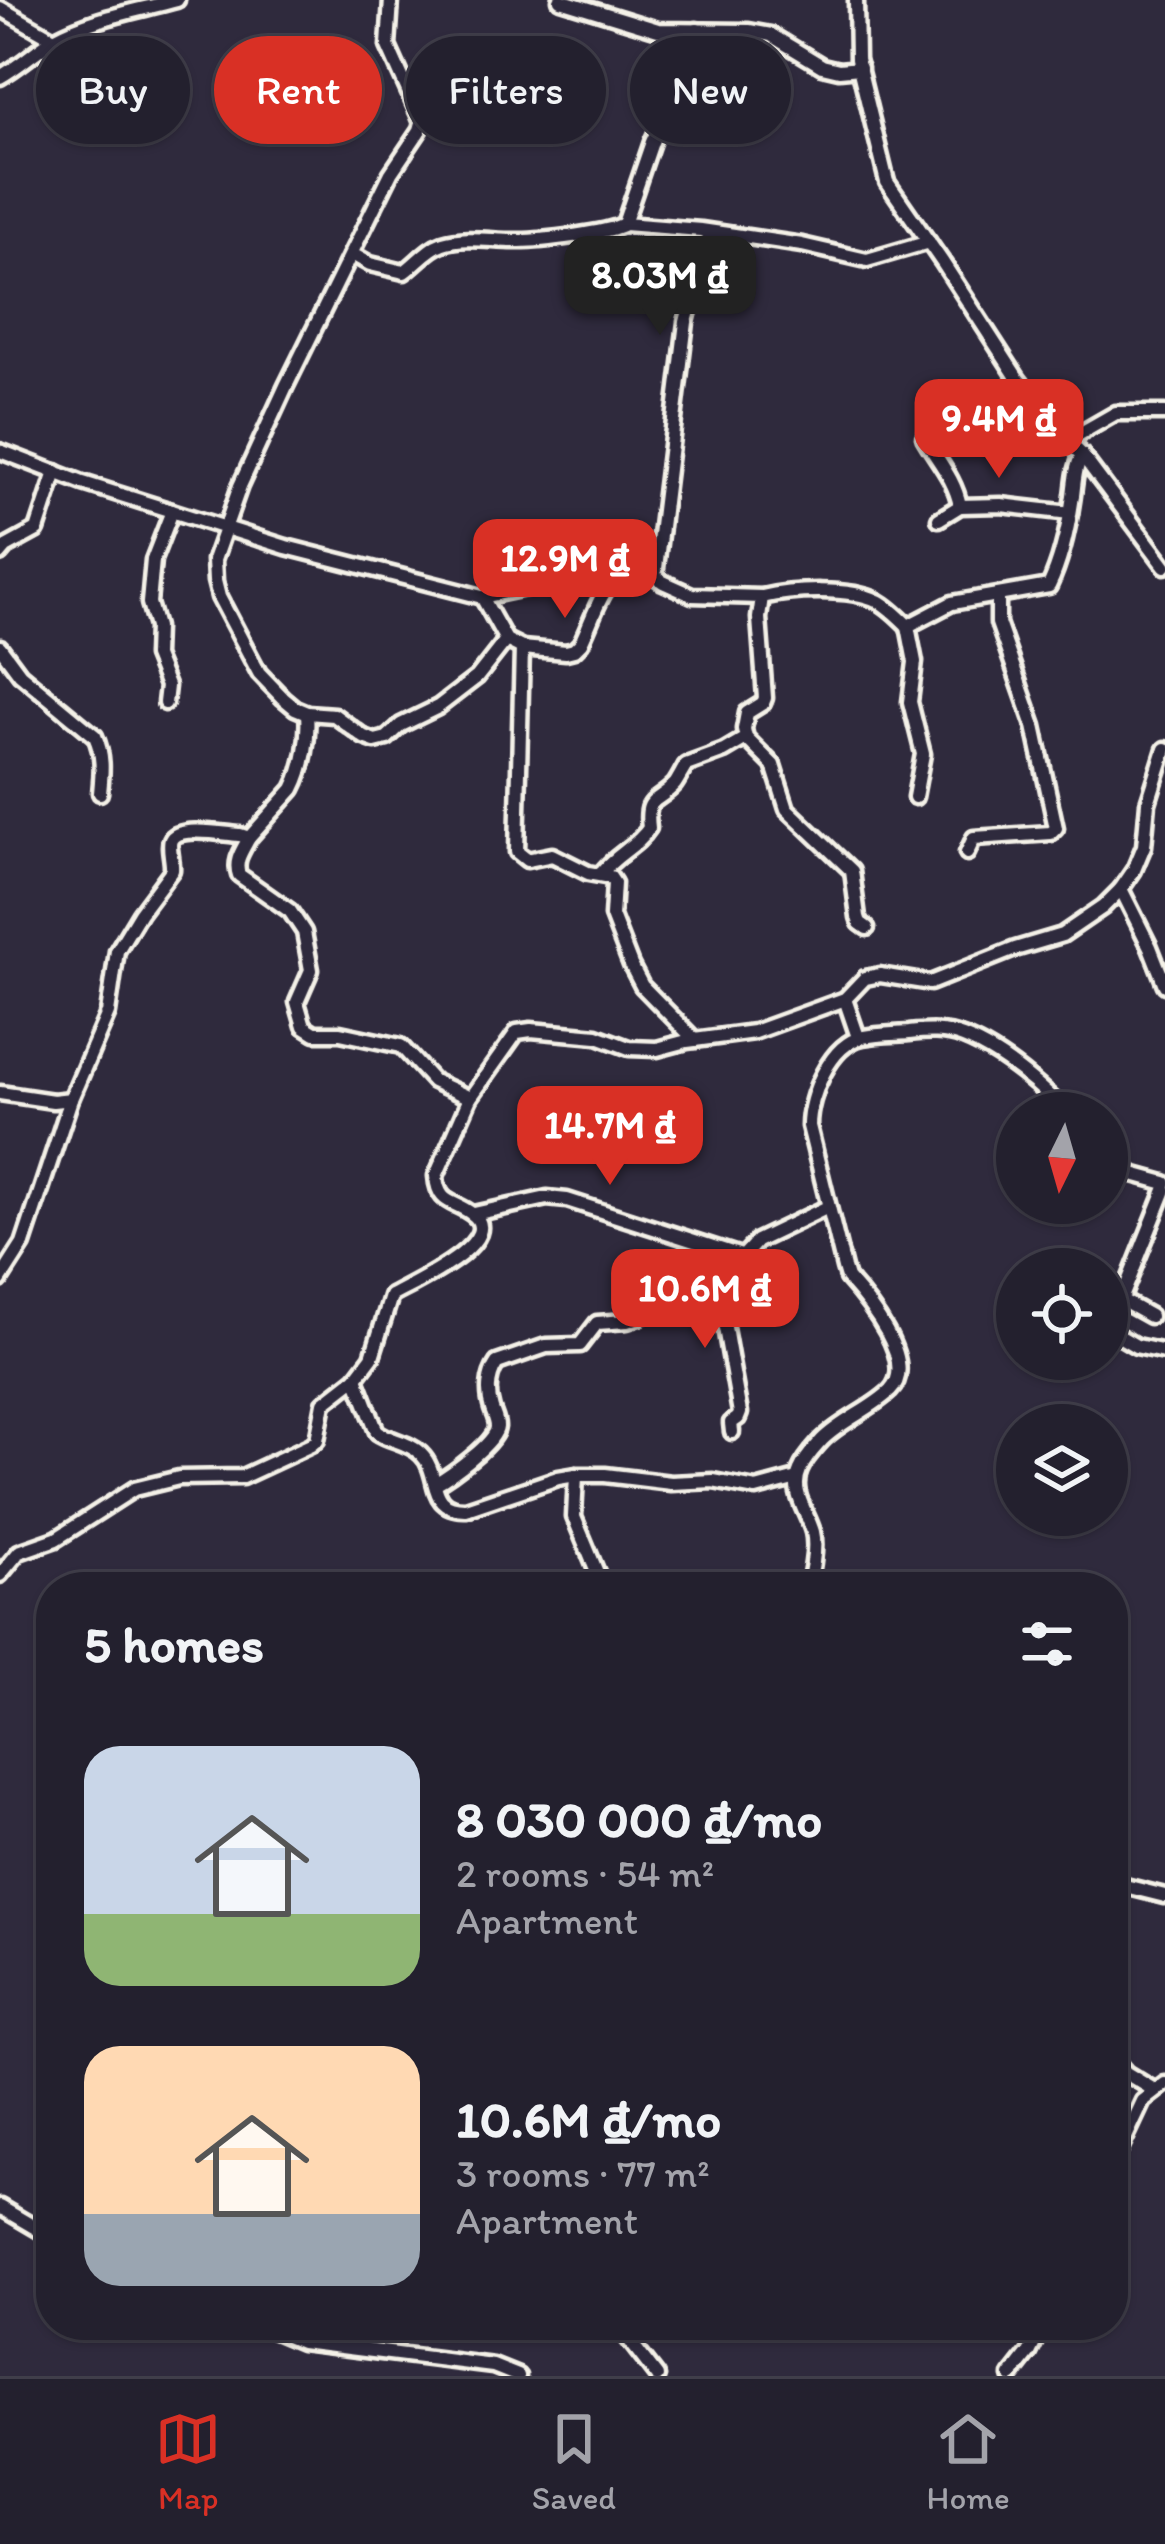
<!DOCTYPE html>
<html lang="en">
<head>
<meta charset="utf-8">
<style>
  body { margin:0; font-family:Itim,sans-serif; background:#2b2836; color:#f1f3f6; height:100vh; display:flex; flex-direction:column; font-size:45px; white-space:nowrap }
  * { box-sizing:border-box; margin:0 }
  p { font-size:39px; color:#a3a3aa }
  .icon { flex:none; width:66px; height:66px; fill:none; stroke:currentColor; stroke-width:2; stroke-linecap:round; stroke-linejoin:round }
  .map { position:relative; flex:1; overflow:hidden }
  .sheet { position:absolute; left:36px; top:1572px; width:1092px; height:768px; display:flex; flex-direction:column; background:#23202e; border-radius:48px; box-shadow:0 3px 9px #0004,0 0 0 3px #403e4a }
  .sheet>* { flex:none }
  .banner { position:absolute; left:36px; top:36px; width:1095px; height:108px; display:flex; gap:24px }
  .needle { width:78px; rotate:185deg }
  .buttons { position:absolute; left:996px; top:1092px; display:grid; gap:24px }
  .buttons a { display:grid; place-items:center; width:132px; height:132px; border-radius:50%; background:#23202e; box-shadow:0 3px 9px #0004,0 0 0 3px #403e4a; font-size:60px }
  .price { position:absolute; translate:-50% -102px; padding:0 27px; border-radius:24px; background:#d93025; color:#fff; font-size:39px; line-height:78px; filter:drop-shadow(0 3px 6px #0008) }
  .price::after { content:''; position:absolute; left:50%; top:72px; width:36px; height:27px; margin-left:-18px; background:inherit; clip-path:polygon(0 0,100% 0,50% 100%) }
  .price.selected { background:#222; color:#fff }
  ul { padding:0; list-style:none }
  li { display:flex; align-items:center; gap:36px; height:300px; padding:0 48px }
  li span { display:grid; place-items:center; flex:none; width:336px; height:240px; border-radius:36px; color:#555 }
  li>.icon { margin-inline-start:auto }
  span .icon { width:144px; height:144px; fill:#fffc; stroke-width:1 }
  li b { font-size:51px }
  h2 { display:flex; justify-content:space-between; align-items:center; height:144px; padding:0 48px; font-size:51px }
  .tag { padding:0 42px; border-radius:54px; background:#23202e; box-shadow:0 3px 9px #0004,0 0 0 3px #403e4a; font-size:42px; line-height:108px }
  .tag.selected { background:#d93025; color:#fff }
  .tabs { display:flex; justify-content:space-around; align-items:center; height:168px; border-top:3px solid #403e4a; background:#23202e; font-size:33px; color:#a3a3aa }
  .tabs a { display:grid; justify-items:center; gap:6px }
  .tabs .selected { color:#d93025 }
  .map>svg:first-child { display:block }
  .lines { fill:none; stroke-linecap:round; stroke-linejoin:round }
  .minor-casing { stroke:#f4f1e8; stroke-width:21 }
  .minor { stroke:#2f2a3d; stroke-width:12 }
</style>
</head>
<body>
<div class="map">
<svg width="1165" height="2376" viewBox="0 0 1165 2376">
  <rect width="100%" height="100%" fill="#2f2a3d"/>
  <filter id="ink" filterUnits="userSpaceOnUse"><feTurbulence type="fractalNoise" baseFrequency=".00833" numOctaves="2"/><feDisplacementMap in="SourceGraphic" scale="24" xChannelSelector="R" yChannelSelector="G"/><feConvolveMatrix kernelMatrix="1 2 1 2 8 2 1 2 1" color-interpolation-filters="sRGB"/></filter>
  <g filter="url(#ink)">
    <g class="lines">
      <g class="minor-casing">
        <g id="minor">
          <polyline points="391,0 388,46 418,113 422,123 420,130 391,173 286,386 240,486 214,560 215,581 219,597 259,673 283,698 295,708 307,713 334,715 364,737 375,741 387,738 401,725 438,707 477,677 506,640"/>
          <polyline points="560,0 658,30 749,31 771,35 822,66 839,70 860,68"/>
          <polyline points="856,0 857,59 887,182 943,263 1018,379 1067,441 1082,455 1165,566"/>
          <polyline points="0,8 54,39"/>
          <polyline points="697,30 686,68 652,142 624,224 701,230 802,245 867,260 929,242"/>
          <path d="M0 77C20 66 36 50 56 38 92 18 137 11 177 0"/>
          <path d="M352 254 370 264 404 272C417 263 428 248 443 243 468 235 494 242 520 241 540 241 609 233 624 224"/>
          <path d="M924 437C937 460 955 479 960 506"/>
          <polyline points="1067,441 1116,413 1165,413"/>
          <polyline points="0,451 83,483 286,547 482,597 617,569 640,571 655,576 663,582 692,595 762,597"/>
          <polyline points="939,519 960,506 1001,505 1070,513"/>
          <polyline points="0,554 6,547 37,530 56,472"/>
          <polyline points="655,576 686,322 710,232"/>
          <path d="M482 597 506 640 522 648 566 652 574 650 581 643C593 619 601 585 624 571"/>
          <polyline points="908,626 915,662 910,702 923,754 915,797"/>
          <path d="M0 647 20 674 95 736C104 756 102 772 100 793"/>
          <polyline points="522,648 517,852 527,860 552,855 588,873 610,877 614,883 612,916 631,965 642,986 695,1040"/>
          <polyline points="165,703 167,686 155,656 156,627 149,603 153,560 172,511"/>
          <polyline points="1165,749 1148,803 1144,846 1134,870 1121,889 1150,947 1165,985"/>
          <path d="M249 838C242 851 234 861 239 875L290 911 304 932 311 970 297 1002 304 1026 315 1033H340L401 1046 433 1081 470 1098"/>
          <polyline points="967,853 974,838 1051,833 1056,828 1034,726 998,623 998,596"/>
          <path d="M601 874C614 855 637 847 649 828 645 795 657 804 675 784 676 783 685 767 686 765L724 751 746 738"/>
          <path d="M867 928 860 923 858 917 852 871 787 809 773 765 746 738 744 729 747 713 763 703 765 698 759 618 762 597C791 590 850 587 878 601 889 607 899 617 908 626L952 603 1049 586C1061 561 1068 529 1072 502 1075 485 1074 470 1082 455"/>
          <polyline points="845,999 858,1037"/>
          <polyline points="0,1093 53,1101 71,1099"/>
          <polyline points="1107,1134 1129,1173 1165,1183"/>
          <polyline points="474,1214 547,1198 567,1200 741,1256"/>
          <polyline points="731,1270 724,1322 740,1413 738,1418 731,1423 732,1432"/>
          <path d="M0 1280 23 1244 71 1099 108 1013 117 951 140 913 172 870C173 862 168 846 171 840 177 825 226 834 240 835L249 838 293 789C304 768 309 737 307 713"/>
          <polyline points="1107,1292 1150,1316"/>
          <polyline points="1121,1300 1165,1190"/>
          <polyline points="1107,1329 1136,1346 1165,1352"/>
          <path d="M356 1378 377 1432C390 1441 409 1442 421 1454 442 1474 425 1510 466 1509L558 1478 576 1475H605L671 1483 713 1481 756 1489 797 1478"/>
          <polyline points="576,1475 574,1517 603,1587"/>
          <path d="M435 1484C449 1476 496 1443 497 1427 497 1420 494 1415 492 1409 487 1393 488 1376 497 1363L546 1346 580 1345 597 1323 627 1321 639 1317 665 1297 684 1272 695 1267 731 1270 757 1241 828 1207"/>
          <path d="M0 1575 19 1552 56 1539 134 1489 179 1478 242 1477 311 1445 317 1440 324 1403 356 1378 372 1357 391 1296C408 1286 509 1241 472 1214 454 1200 438 1205 436 1176L470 1098 517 1032 531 1030 597 1036 629 1048 657 1049 687 1041 754 1032 845 999 865 978 880 975 930 983 1015 949 1062 935 1103 907 1121 889"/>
          <path d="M808 1587C812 1571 817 1548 813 1532 807 1511 790 1492 800 1470 805 1458 814 1449 822 1440 842 1420 870 1410 890 1391 919 1362 866 1299 847 1278L844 1268 809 1126C809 1096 830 1044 863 1037 877 1034 894 1034 909 1033 928 1031 945 1030 963 1037 1002 1052 1038 1084 1067 1113"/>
          <polyline points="1113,1883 1165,1896"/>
          <polyline points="1113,2058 1126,2073 1154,2090"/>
          <polyline points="1113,2165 1143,2101 1165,2084"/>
          <polyline points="0,2207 51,2237"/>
          <polyline points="260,2325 301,2342 493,2366 518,2376"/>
          <polyline points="612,2325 623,2332 657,2376"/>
          <polyline points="1011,2376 1029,2353 1043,2325"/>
        </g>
      </g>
      <use href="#minor" class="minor"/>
    </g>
  </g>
</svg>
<div class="buttons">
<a><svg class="needle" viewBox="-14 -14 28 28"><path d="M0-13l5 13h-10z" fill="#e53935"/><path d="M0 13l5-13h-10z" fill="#a3a3aa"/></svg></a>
<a><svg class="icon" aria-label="locate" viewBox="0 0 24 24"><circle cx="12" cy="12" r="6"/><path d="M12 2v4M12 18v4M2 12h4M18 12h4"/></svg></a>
<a><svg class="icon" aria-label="layers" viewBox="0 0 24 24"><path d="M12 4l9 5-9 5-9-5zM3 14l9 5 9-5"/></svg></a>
</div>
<b class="price selected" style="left:660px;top:338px">8.03M ₫</b>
<b class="price" style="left:999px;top:481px">9.4M ₫</b>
<b class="price" style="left:565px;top:621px">12.9M ₫</b>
<b class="price" style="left:610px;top:1188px">14.7M ₫</b>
<b class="price" style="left:705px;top:1351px">10.6M ₫</b>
<div class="banner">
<a class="tag">Buy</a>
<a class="tag selected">Rent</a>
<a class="tag">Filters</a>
<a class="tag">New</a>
</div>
<section class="sheet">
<h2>5 homes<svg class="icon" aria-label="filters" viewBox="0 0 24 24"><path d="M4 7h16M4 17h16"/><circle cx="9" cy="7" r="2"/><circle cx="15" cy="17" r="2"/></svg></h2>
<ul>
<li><span style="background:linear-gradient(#c9d6e8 70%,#8fb573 0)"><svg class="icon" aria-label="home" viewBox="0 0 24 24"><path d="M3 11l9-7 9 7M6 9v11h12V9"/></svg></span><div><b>8 030 000 ₫/mo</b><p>2 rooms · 54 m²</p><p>Apartment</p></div></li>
<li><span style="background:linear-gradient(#ffd9b3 70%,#9aa5b1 0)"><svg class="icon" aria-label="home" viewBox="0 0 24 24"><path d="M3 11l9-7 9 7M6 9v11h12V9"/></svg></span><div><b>10.6M ₫/mo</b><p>3 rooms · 77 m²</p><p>Apartment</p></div></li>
</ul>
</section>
</div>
<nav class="tabs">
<a class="selected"><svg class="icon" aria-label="map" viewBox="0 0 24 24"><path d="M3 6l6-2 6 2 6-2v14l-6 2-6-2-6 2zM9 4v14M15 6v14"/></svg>Map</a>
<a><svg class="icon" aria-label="saved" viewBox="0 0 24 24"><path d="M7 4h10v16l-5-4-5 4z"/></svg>Saved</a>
<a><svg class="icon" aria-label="home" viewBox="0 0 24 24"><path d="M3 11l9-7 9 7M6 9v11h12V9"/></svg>Home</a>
</nav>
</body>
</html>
